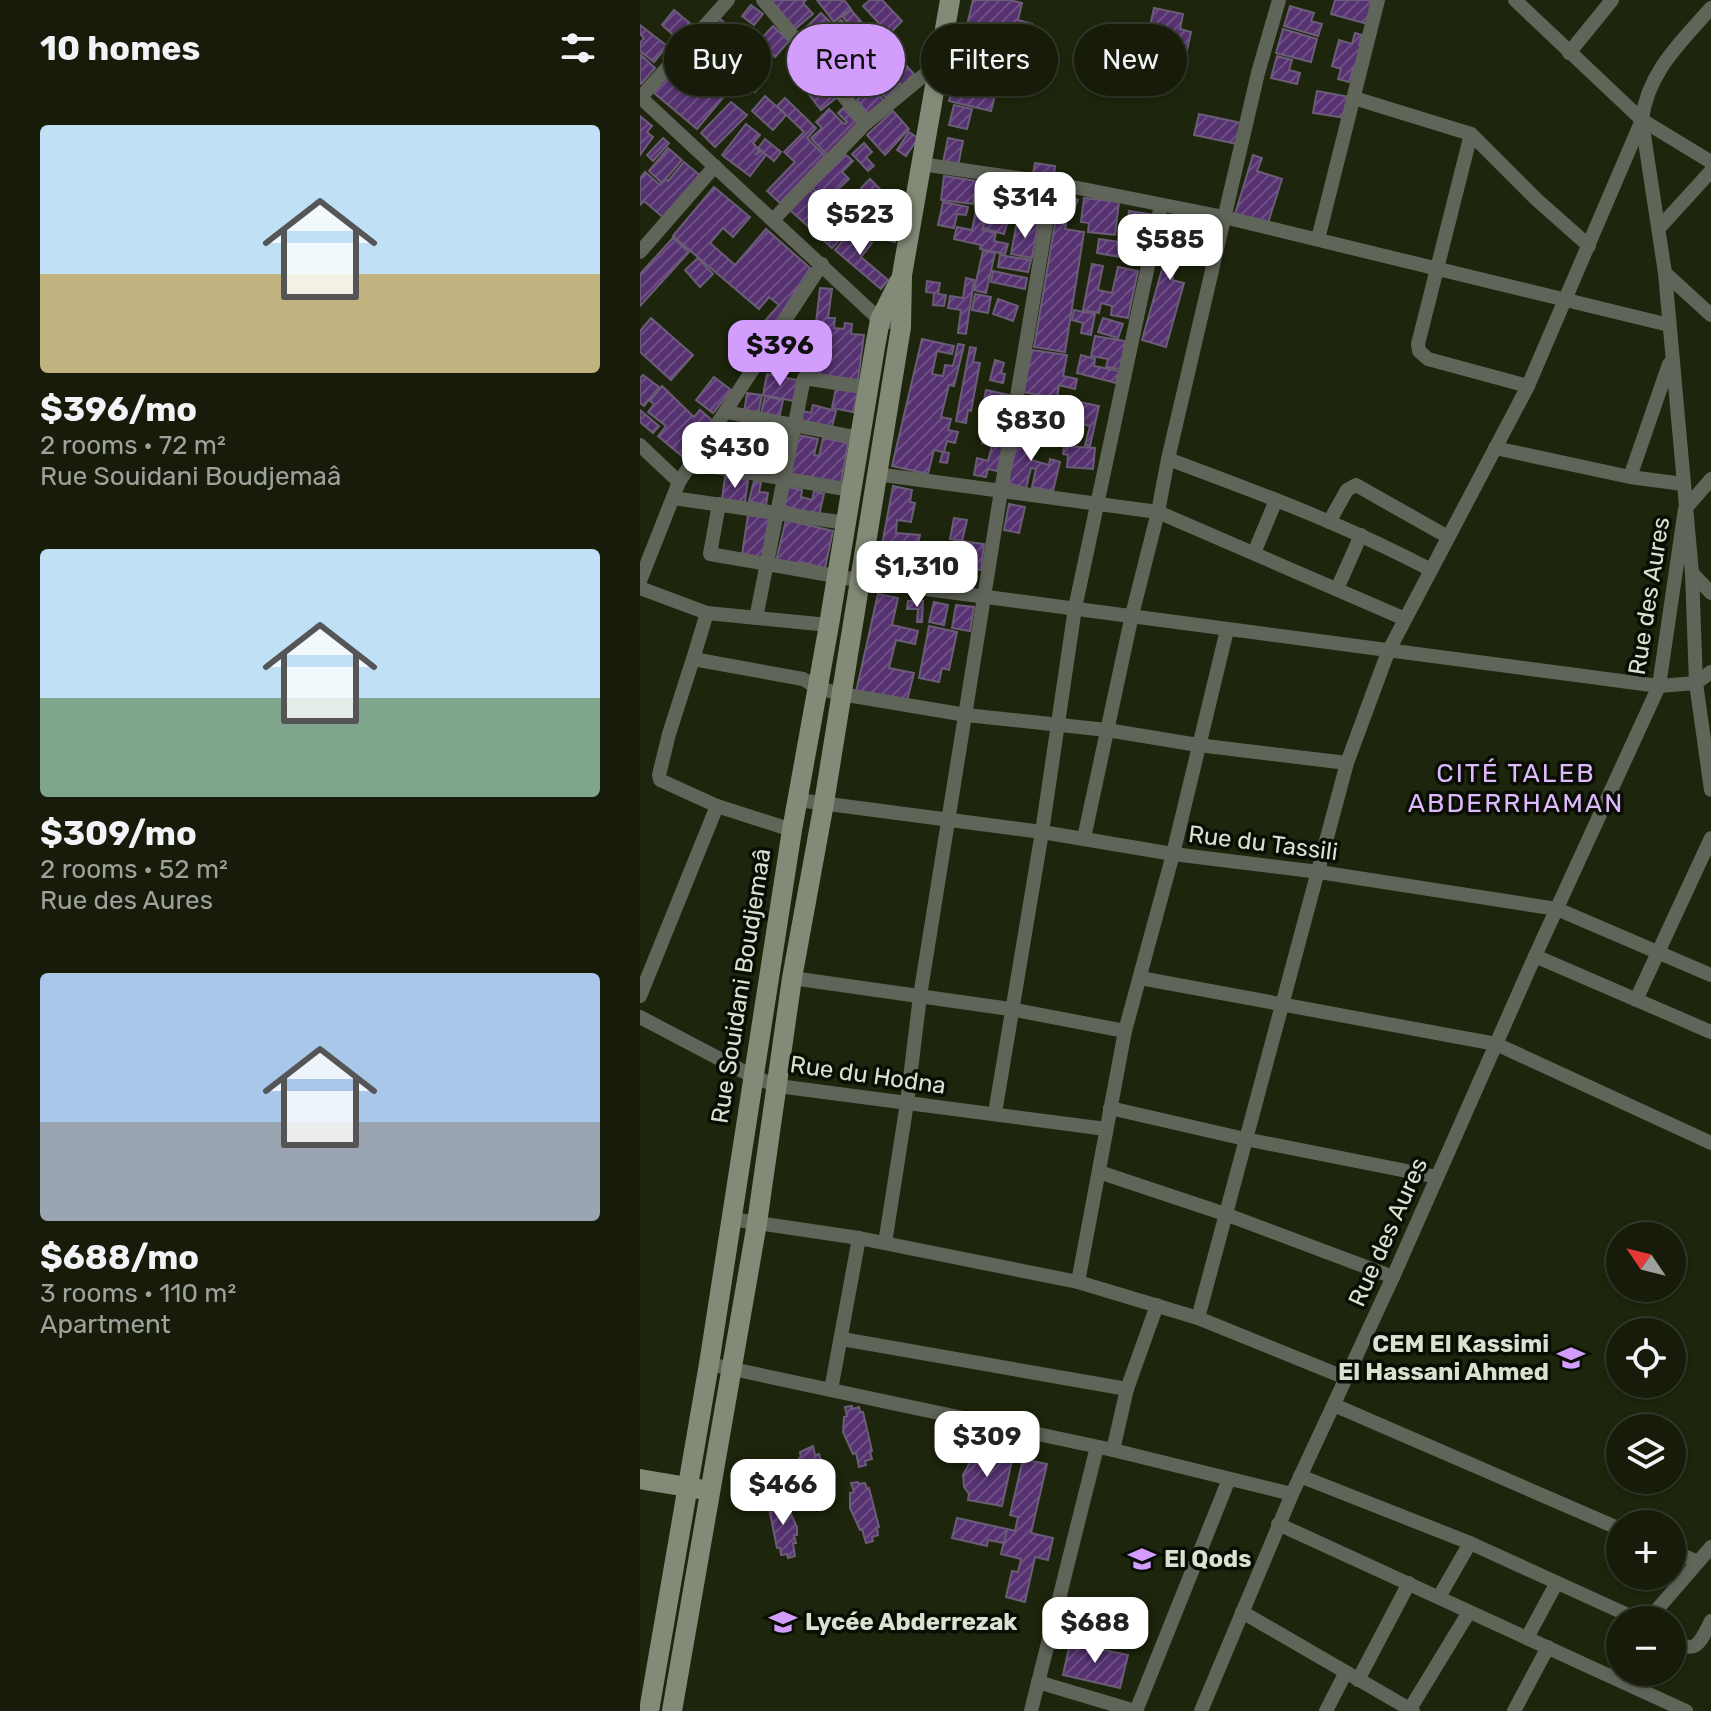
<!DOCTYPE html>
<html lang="en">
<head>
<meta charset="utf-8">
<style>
  body { margin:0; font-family:Rubik,sans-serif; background:#1f2512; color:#f1f3f6; height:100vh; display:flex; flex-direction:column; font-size:30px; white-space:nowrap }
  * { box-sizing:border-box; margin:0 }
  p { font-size:26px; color:#9ea19c }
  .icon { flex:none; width:44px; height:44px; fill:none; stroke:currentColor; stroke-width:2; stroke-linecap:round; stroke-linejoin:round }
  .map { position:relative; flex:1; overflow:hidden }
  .details { display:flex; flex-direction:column; background:#161c09; width:640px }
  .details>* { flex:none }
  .hud { position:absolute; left:24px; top:24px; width:760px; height:72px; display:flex; gap:16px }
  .needle { width:52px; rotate:305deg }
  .tools { position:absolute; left:966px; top:1222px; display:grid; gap:16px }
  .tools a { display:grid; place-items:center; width:80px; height:80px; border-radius:50%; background:#161c09; box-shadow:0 2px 6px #0004,0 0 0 2px #353a2a; font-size:40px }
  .price { position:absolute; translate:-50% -68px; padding:0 18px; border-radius:16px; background:#fff; color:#222; font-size:26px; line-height:52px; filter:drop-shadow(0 2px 4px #0008) }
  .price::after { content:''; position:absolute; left:50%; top:48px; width:24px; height:18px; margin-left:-12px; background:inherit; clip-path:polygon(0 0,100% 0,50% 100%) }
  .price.active { background:#d29dfd; color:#111 }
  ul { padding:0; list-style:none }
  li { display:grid; align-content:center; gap:16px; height:424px; padding:0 40px }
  li span { display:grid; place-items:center; height:248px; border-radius:8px; color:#555 }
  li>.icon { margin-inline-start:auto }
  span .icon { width:144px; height:144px; fill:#fffc; stroke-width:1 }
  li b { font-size:34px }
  h2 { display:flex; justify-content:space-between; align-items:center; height:96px; padding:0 40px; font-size:34px }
  .chip { padding:0 28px; border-radius:36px; background:#161c09; box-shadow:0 2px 6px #0004,0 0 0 2px #353a2a; font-size:28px; line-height:72px }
  .chip.active { background:#d29dfd; color:#111 }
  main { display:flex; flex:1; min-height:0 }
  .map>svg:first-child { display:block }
  .building { fill:url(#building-hatch); stroke:#6b5d77; stroke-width:2 }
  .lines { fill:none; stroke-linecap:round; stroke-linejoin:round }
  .minor { stroke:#606559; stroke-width:14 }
  .secondary { stroke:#838b78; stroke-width:20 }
  .labels { text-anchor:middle; stroke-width:7; stroke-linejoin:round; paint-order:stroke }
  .street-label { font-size:24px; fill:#dbe1d1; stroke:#090d04 }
  .poi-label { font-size:24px; font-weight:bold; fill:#dbe1d1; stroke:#090d04; text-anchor:start }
  .neighbourhood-label { font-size:26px; letter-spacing:2px; fill:#debafd; stroke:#090d04 }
</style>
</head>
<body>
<main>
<section class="details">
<h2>10 homes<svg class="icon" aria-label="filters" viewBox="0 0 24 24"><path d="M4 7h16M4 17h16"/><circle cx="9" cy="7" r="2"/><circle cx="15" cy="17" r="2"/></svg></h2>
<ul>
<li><span style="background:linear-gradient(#bfe0f5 60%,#c2b280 0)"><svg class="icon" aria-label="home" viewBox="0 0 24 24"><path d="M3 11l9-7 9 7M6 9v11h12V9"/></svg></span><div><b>$396/mo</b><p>2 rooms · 72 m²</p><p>Rue Souidani Boudjemaâ</p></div></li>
<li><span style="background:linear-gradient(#bfe0f5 60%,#7fa58c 0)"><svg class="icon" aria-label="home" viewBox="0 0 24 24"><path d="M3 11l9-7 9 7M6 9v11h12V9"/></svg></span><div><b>$309/mo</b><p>2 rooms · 52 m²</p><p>Rue des Aures</p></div></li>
<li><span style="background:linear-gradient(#a9c7e8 60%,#9aa5b1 0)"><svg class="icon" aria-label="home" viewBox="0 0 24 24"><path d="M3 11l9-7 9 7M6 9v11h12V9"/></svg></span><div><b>$688/mo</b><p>3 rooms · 110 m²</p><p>Apartment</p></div></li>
</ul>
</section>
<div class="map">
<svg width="1071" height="1711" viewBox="0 0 1071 1711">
  <defs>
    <pattern id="building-hatch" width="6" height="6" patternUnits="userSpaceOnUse" patternTransform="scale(2)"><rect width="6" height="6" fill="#563271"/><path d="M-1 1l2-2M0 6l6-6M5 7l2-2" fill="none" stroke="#6e4f84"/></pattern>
  </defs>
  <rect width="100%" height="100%" fill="#1d250c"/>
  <g class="building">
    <polygon points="135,0 166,0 163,3 173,14 155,29 132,2"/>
    <polygon points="177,0 204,0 211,9 194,22"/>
    <polygon points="230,0 242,0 262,21 249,34 223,6"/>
    <polygon points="333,0 370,0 382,3 378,20 392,24 382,65 343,56 340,71 360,76 351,111 309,101"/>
    <polygon points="695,0 735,0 728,24 691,14"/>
    <polygon points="111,5 123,14 114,25 102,16"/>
    <polygon points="650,6 674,13 671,21 682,24 678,36 644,26"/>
    <polygon points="514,8 543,14 540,29 551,32 544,63 504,54"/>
    <polygon points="34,10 52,25 39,40 22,25"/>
    <polygon points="211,10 241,45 224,59 209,41 217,34 203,17"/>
    <polygon points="181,13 190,22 179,32 184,37 201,20 213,33 182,60 158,35"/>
    <polygon points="79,18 96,33 94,36 108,48 96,61 123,83 115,92 95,75 89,82 73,68 88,51 77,42 72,49 80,56 74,63 54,47"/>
    <polygon points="0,25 27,46 14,62 0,51 0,43 4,38 0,34"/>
    <polygon points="133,26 149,41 135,57 129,51 118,63 108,53"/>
    <polygon points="643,29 677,39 671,62 636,53"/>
    <polygon points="715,33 722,35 719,45 725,46 719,67 714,66 709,82 698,79 701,69 692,66 699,40 712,44"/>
    <polygon points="206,43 220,56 198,78 185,65"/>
    <polygon points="252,50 274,74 262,86 240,61"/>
    <polygon points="499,53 515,57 512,67 496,63"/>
    <polygon points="0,54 15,68 1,84 0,83"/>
    <polygon points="637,56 652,60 649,70 660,73 657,84 631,78"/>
    <polygon points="42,57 64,76 69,70 91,88 57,129 13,92"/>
    <polygon points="238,63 259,85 246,98 225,76"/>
    <polygon points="176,72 196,98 181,110 161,84"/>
    <polygon points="213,72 226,85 220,90 213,83 208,89 203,83"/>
    <polygon points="233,87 245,102 229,115 217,100"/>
    <polygon points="677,91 710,97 706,118 673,113"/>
    <polygon points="125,96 146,115 133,130 112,111"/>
    <polygon points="145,98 176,128 167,138 185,156 140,203 127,191 155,162 144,152 164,132 137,106"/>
    <polygon points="91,102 107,115 75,147 61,133"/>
    <polygon points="314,105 332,109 327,129 309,125"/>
    <polygon points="203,108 218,124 187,155 171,138 182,128 176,122 189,109 204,124 207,122 198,113"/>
    <polygon points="253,111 269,129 245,155 227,135"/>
    <polygon points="559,114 602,123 597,144 554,135"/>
    <polygon points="0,116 12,126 7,132 13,137 0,155"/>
    <polygon points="106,124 120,135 113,143 119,150 115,155 121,151 126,155 110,176 82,155"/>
    <polygon points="269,132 278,138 266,156 257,150"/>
    <polygon points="23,138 29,143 13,161 7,155"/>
    <polygon points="308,138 323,141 318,166 303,163"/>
    <polygon points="125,139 141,152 134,161 118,148"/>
    <polygon points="224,143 232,152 226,157 234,166 228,171 212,154"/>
    <polygon points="28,148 42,160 22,183 9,171"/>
    <polygon points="206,155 213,161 202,172 209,179 193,194 202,203 195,211 172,188"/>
    <polygon points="613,155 622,158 617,171 642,179 628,223 595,214"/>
    <polygon points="44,162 61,176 24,218 4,201 0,205 0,178 5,172 20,185 26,179 28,181"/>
    <polygon points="395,163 415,166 414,175 404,173 403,180 392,178"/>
    <polygon points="304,176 337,181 333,204 301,200"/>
    <polygon points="230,179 243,192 229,207 223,202 228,196 221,188"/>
    <polygon points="74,187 110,217 93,237 83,228 70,243 95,265 126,229 170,268 125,339 115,332 139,305 129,297 119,309 33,236"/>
    <polygon points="381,188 408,192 404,213 389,210 387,222 375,220"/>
    <polygon points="170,190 196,216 193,220 206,233 192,248 150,210"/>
    <polygon points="422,193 438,200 433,211 417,203"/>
    <polygon points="339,196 349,198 342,230 356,233 354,241 368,244 365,254 340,249 341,245 314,239 317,227 332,230"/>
    <polygon points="214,197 221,204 206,221 198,214"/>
    <polygon points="444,198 479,202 475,235 448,232 449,223 441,222"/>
    <polygon points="303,202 328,207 326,215 317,214 314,228 298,225"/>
    <polygon points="349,205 371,211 364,234 343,228"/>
    <polygon points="418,206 423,207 421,217 427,218 425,229 444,232 425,352 394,347"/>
    <polygon points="489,211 516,215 512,244 501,243 504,226 492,225 490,237 486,236"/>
    <polygon points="538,213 560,219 549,258 539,255 532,280 544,283 526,347 502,340"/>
    <polygon points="249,215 261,218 255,242 243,239"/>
    <polygon points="377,222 398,225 392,258 371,254"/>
    <polygon points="212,230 232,243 221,257 248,280 241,289 195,250"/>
    <polygon points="33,238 49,252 0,306 0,274"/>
    <polygon points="459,239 493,244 491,259 457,253"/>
    <polygon points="343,251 355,253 346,293 334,290"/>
    <polygon points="360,255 391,260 388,272 358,267"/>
    <polygon points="58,258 73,274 60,287 45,270"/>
    <polygon points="452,264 463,266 458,290 472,293 478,267 498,271 488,318 471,315 472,306 461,303 459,313 443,310"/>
    <polygon points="353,271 387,278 385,289 351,282"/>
    <polygon points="326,278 334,280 326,334 318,333 321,310 308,308 310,296 323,298"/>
    <polygon points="287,281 300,283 298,294 306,295 304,306 293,305 294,293 286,292"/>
    <polygon points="180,288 192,289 188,318 195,318 194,328 204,329 205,323 212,324 211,334 224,335 218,380 170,375"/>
    <polygon points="335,294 351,297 348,313 332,310"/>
    <polygon points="358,299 378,306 373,321 353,314"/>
    <polygon points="434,310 455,314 451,335 441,333 443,323 432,320"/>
    <polygon points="11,318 53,355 31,380 0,352 0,331"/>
    <polygon points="463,318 483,324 478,338 458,332"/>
    <polygon points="100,332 108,338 97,353 89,347"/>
    <polygon points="455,336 485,341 481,369 466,367 468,359 451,356"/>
    <polygon points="282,339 314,346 312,354 297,351 292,374 303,376 305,365 313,366 318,344 324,345 314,386 309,385 301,417 311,419 308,430 318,432 315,443 307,441 304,452 309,453 307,463 300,462 303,452 294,450 288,474 252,466"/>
    <polygon points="330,347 336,348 333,362 340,363 331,411 328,410 326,423 316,421"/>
    <polygon points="392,350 427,355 423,376 437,379 435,389 419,385 417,398 383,392"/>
    <polygon points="441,355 455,359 454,366 479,371 476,383 437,373"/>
    <polygon points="355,360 364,363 361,373 365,374 363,383 350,380"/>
    <polygon points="127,374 157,380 154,401 123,395"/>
    <polygon points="3,375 19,387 4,406 0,403 0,378"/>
    <polygon points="74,377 91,390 73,413 56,400"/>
    <polygon points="22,386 54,417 60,410 73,421 43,457 18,436 26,426 8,412 14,404 10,401"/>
    <polygon points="196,388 218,392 213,412 192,408"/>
    <polygon points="346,390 369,395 366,415 342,411"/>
    <polygon points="107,393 122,395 118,415 104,413"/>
    <polygon points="125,396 143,400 139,418 121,414"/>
    <polygon points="425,399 459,406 450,446 445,445 450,426 421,419"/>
    <polygon points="173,405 196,411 192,427 160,420 163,411 171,413"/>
    <polygon points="0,410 19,426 13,433 0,422"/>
    <polygon points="384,417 394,420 389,440 395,442 391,460 409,465 410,459 420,462 413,491 392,487 396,469 391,468 386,488 367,483"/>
    <polygon points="410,421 433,425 430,444 407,439"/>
    <polygon points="97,423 123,429 118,455 141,459 138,473 88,462"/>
    <polygon points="158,435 178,439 174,455 179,456 183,438 208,443 201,483 150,474"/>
    <polygon points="344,435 365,440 357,471 348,469 346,477 334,475 337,458 348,461 352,446 342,443"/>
    <polygon points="424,446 455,448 453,469 427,467 428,455 423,454"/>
    <polygon points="85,477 108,480 105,502 82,499"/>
    <polygon points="114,481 121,483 119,492 128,493 126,505 109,501"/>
    <polygon points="253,486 272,490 270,502 275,503 271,522 257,520 256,533 280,535 278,544 295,546 292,562 275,561 278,547 271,546 272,583 236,577"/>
    <polygon points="148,487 162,490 161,497 172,500 174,491 184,494 179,515 144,506"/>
    <polygon points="369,504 385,507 379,533 364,530"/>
    <polygon points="108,515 129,518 122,559 102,555"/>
    <polygon points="314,518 327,520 322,541 310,539"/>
    <polygon points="146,520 193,531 185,568 160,562 159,566 136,561"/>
    <polygon points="322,541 344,544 341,570 319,568"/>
    <polygon points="238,594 258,598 252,625 278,631 275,644 256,640 249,668 274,673 267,701 216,692"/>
    <polygon points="268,601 283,601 282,622 277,622 278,609 267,609"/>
    <polygon points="294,602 308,605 304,625 289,622"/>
    <polygon points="316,605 334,607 330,631 312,628"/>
    <polygon points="289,626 317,632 309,670 302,668 299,682 279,678"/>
    <polygon points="212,1406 212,1409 219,1407 220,1412 223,1412 232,1451 230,1452 232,1459 225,1461 226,1465 219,1467 216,1453 213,1454 203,1432 204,1417 207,1416 205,1407"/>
    <polygon points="338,1429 386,1439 383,1452 335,1442"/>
    <polygon points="173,1446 175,1455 179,1454 187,1477 184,1484 186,1492 183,1492 185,1506 178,1507 177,1503 171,1504 169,1497 167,1498 159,1458 161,1457 160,1452"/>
    <polygon points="335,1453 372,1460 362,1506 328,1500 329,1494 324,1487 323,1475"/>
    <polygon points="383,1459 407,1464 391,1533 413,1538 408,1560 395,1557 385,1602 366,1597 372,1571 378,1572 381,1559 361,1554 367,1529 375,1531 378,1517 370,1515"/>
    <polygon points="218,1482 219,1484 225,1483 227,1489 229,1488 239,1527 237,1528 238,1535 232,1537 233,1541 226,1543 222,1529 220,1530 210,1508 210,1493 214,1492 211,1483"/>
    <polygon points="143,1497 157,1527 157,1535 154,1535 156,1543 153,1543 155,1556 148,1558 147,1554 141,1555 140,1548 137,1548 129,1508 132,1508 131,1502"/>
    <polygon points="317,1518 367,1529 364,1543 348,1540 347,1546 312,1538"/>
    <polygon points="430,1643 488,1655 480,1688 423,1675"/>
  </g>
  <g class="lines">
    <g class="minor">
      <polyline points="123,0 226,123"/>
      <polyline points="875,0 1002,120 1071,162"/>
      <polyline points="929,53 972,0"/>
      <polyline points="0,97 240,320 248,322"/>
      <polyline points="0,98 88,0"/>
      <polyline points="714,98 831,134 896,199 949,246"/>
      <polyline points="1002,122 1025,273 1052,573 1056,683 1071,790"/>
      <polyline points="831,134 778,344 779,351 788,359 888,386"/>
      <polyline points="281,164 413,183 584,217 1029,325"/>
      <polyline points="133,220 226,123 300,62"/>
      <polyline points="1020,227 1071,171"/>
      <polyline points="678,239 738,0"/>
      <polyline points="0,252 75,166"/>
      <polyline points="1025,273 1071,315"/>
      <polyline points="86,412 220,438"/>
      <polyline points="0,445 39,482"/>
      <polyline points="855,448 990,477 1043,484"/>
      <path d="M528 459C617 492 706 525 791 570"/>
      <polyline points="52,463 211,490"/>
      <polyline points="236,474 518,512 765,619"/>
      <polyline points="990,477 1029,364"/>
      <polyline points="33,498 206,523"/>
      <polyline points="79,504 70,554 218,580 1019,686 1056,683 1071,672"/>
      <polyline points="689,522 707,490 716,485 808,537"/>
      <polyline points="614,553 636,500"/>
      <polyline points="1052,573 1071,593"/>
      <polyline points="0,581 39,482 182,264"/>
      <polyline points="0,588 67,613 189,625"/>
      <polyline points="697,589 721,535"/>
      <polyline points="116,618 164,378 228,388"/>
      <polyline points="53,659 67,613"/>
      <polyline points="158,800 402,832 533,854 679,872 917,909 1071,975"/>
      <polyline points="152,830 77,806 20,780 19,775 29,734 53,659 163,679 178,688 201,694 326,715 467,730 558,745 707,763"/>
      <polyline points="444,838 492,615 518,512 528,459 618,73 639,0"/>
      <polyline points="895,956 1071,1032"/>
      <polyline points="152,978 370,1009 485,1031"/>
      <polyline points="500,978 856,1044 1071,1143"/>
      <polyline points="0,996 77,806"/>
      <polyline points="996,1000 1071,838"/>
      <polyline points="0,1017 114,1077 138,1086 466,1129"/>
      <polyline points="470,1108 605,1139 797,1177"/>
      <polyline points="355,1113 402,832 435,608 521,205"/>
      <polyline points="459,1172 585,1214 753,1277"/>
      <polyline points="91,1219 219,1238 438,1282 558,1318 706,1378"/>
      <polyline points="245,1243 267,1103 280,996 361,491 413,183"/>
      <polyline points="438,1282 485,1031 533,854 587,630"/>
      <path d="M558 1318 707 763 748 652 888 386 1002 120C1007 73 1041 42 1071 8"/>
      <polyline points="202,1339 487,1389"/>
      <polyline points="69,1364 473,1450 652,1494 753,1277 895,956 1019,686 1045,509 1071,479"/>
      <polyline points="191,1390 219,1238"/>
      <polyline points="694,1405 980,1529"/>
      <polyline points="473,1450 487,1389 517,1305"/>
      <polyline points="660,1476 830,1543 999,1620"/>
      <polyline points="638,1524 1046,1711"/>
      <polyline points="1032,1551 1058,1562"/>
      <polyline points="799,1597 830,1543"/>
      <polyline points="602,1612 773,1711"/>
      <polyline points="1008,1620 1071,1547"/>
      <polyline points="887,1638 916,1584"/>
      <path d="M1032 1640C1057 1656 1060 1642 1071 1621"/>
      <polyline points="718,1680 769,1583"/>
      <polyline points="398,1682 495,1711"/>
      <polyline points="770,1709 829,1612"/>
      <polyline points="391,1711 457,1447"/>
      <polyline points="496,1711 589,1479"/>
      <polyline points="561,1711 652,1494"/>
      <polyline points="686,1711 706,1672"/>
      <polyline points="874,1711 908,1647"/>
    </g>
    <g class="secondary">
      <polyline points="0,1479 59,1489"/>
      <polyline points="9,1711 69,1364 152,830 189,625 235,347 240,320 259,282"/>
      <polyline points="32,1711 117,1223 152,978 184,803 261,327 262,275 310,0"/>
    </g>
  </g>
  <defs>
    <g id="school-bare" transform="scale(2.16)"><path d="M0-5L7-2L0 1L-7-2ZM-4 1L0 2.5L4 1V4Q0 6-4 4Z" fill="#d29dfd" stroke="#090d04" stroke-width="2.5" paint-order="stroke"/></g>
  </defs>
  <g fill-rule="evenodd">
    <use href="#school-bare" x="931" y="1358"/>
    <use href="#school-bare" x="502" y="1559"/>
    <use href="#school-bare" x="143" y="1622"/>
  </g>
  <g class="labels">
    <g class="street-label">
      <text transform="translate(1009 596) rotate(-81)" y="8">Rue des Aures</text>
      <text transform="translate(623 843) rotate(7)" y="8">Rue du Tassili</text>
      <text transform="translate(101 986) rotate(-81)" y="8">Rue Souidani Boudjemaâ</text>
      <text transform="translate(228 1075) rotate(8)" y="8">Rue du Hodna</text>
      <text transform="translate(748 1232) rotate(-66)" y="8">Rue des Aures</text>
    </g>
    <g class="poi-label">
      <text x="909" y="1352" text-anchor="end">CEM El Kassimi<tspan x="909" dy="28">El Hassani Ahmed</tspan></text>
      <text x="524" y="1567">El Qods</text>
      <text x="165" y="1630">Lycée Abderrezak</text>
    </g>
    <g class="neighbourhood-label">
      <text x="876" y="782">CITÉ TALEB<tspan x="876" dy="30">ABDERRHAMAN</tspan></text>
    </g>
  </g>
</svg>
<div class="tools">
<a><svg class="needle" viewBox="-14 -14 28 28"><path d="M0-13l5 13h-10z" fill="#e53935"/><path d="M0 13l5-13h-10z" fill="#9ea19c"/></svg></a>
<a><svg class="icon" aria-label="locate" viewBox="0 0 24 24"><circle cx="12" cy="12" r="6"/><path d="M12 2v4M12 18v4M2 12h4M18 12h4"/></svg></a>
<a><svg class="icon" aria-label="layers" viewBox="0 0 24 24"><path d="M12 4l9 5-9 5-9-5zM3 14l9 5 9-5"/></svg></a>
<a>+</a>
<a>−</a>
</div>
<b class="price" style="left:385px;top:240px">$314</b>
<b class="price" style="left:220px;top:257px">$523</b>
<b class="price" style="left:530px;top:282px">$585</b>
<b class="price active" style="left:140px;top:388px">$396</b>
<b class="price" style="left:391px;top:463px">$830</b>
<b class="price" style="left:95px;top:490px">$430</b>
<b class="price" style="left:277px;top:609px">$1,310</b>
<b class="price" style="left:347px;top:1479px">$309</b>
<b class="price" style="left:143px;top:1527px">$466</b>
<b class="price" style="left:455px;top:1665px">$688</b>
<div class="hud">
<a class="chip">Buy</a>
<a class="chip active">Rent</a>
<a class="chip">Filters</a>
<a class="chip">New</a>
</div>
</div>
</main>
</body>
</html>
